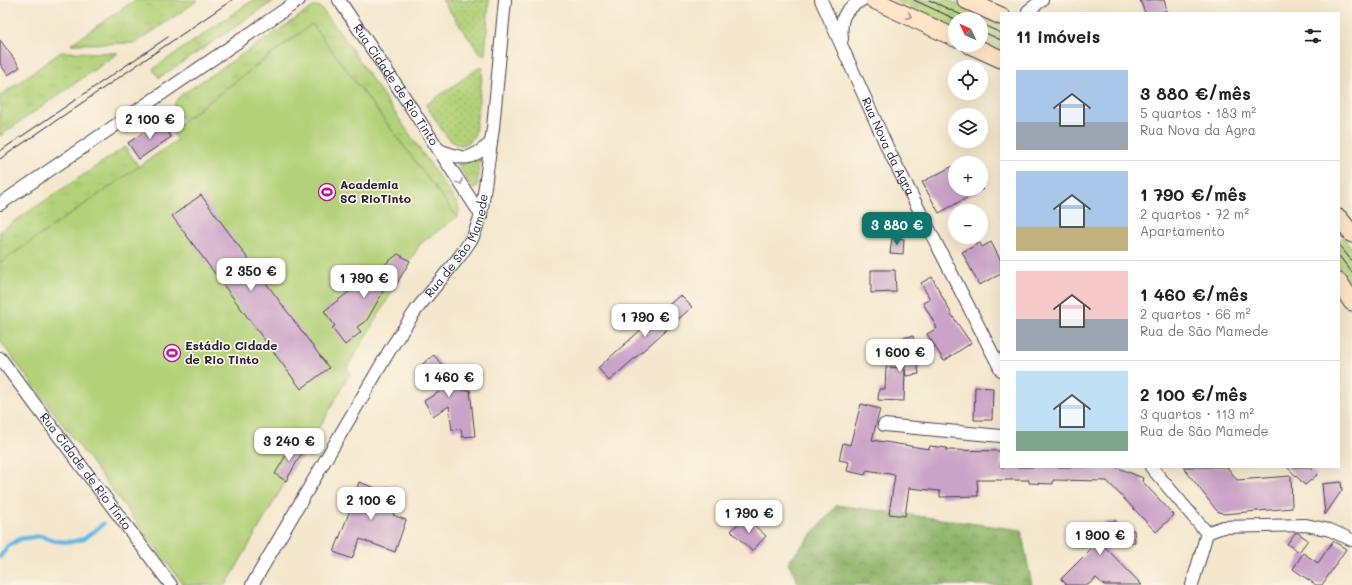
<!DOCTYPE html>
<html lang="pt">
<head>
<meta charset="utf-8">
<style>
  body { margin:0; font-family:Mali,sans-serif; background:#f6f6f6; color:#222; height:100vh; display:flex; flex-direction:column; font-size:15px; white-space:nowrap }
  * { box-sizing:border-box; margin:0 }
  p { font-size:13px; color:#767676 }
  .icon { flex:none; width:22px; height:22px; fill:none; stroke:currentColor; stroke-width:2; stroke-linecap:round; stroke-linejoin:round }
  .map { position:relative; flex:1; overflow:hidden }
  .sheet { position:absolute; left:1000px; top:12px; width:340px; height:456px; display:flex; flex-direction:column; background:#fff; border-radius:0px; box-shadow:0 4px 16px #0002 }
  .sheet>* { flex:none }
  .needle { width:26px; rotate:314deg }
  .tools { position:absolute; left:948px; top:12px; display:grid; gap:8px }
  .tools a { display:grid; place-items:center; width:40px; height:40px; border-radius:50%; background:#fff; box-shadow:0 4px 16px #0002; font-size:20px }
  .price { position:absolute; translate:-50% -34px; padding:0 9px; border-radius:8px; background:#fff; color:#222; font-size:13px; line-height:26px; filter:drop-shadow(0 1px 2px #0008) }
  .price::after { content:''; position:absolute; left:50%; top:24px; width:12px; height:9px; margin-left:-6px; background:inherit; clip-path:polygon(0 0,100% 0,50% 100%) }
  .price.active { background:#0f766e; color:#fff }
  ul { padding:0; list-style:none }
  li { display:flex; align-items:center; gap:12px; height:100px; padding:0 16px }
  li+li { border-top:1px solid #e0e0e0 }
  li span { display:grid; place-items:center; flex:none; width:112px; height:80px; border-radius:0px; color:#555 }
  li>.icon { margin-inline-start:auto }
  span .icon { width:48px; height:48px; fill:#fffc; stroke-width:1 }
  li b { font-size:17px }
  h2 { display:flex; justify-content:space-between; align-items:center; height:48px; padding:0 16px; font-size:17px }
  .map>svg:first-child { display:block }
  .grass { fill:url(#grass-tufts); stroke:#6a7a5a }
  .forest { fill:url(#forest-crowns); stroke:#586a52 }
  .park { fill:#b2d178; stroke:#6a7a5a }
  .garden { fill:url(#garden-dots); stroke:#6a7a5a }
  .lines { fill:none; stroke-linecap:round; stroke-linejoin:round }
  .stream { stroke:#65bae2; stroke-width:4.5 }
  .building { fill:#caa3c8 }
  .street-casing { stroke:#424051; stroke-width:14 }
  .secondary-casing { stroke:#424051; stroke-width:19 }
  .street { stroke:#fff; stroke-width:12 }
  .secondary { stroke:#ffe4c6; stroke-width:17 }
  .tram { stroke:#22223b; stroke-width:1 }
  .oneway { stroke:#9c8d87 }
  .oneway2 { stroke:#9c9ca7 }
  .labels { text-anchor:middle; stroke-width:3.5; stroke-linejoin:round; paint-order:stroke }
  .street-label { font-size:12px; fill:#22223b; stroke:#fcf5e5 }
  .poi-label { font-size:12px; font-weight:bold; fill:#22223b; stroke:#fcf5e5; text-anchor:start }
</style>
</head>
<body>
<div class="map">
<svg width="1352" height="585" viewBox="0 0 1352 585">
  <defs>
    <pattern id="grass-tufts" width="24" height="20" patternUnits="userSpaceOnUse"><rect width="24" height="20" fill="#b2d178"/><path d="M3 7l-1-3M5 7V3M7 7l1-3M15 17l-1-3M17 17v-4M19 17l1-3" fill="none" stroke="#99b369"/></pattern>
    <pattern id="forest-crowns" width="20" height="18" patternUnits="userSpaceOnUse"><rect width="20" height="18" fill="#8db368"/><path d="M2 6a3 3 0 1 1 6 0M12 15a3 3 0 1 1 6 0" fill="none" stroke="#739157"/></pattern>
    <pattern id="garden-dots" width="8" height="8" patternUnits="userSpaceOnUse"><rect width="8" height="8" fill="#b2d178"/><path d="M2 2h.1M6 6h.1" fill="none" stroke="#99b369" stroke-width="1.8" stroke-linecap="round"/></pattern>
  </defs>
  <rect width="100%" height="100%" fill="#fcf5e5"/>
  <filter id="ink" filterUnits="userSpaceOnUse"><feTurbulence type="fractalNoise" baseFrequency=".025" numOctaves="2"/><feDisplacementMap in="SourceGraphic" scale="8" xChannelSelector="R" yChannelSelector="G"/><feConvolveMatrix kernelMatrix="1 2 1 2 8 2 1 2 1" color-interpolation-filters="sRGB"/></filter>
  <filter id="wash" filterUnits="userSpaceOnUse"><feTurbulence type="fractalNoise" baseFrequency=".012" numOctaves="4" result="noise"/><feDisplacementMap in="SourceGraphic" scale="16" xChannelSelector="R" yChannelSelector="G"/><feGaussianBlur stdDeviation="0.9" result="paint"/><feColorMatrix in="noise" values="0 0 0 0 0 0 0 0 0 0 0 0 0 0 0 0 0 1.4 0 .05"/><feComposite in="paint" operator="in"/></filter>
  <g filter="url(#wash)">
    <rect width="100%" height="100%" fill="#f4e7cd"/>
    <g class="grass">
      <polygon points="135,0 198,0 136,43 71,44"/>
      <polygon points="253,0 275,0 159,78 153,69"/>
      <polygon points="893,0 948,0 1001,25 1001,49 981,40 981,19 955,19 955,28"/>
      <path d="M315 6 320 7 339 31 458 205 459 211 457 217 312 24 184 120C171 112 171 106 181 95Z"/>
      <polygon points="61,52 118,53 0,136 0,96"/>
      <polygon points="125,147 139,167 0,263 0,231"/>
      <polygon points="478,158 480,159 477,187 473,189 457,163 464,163"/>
      <polygon points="1343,237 1352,248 1352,288 1339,269 1339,241"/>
    </g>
    <polygon class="forest" points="837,505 1021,530 1032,585 799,585 788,562"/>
    <polygon class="park" points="312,24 457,217 420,244 347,368 350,373 321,425 317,428 309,441 311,442 311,447 307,449 301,459 299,458 226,585 186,585 183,584 0,341 0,263 177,140 171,130"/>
    <g class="garden">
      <polygon points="442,0 489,0 485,55 481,55"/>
      <path d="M480 67 483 68 475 133C471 144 461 149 451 141 444 135 432 114 426 105Z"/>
    </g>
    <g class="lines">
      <polyline class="stream" points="0,557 8,546 20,539 40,536 56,541 70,542 84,539 103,524"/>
    </g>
    <g id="blocks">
      <g class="building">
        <polygon points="1140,0 1164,0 1167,10 1158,13 1145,13"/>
        <polygon points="0,40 20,67 8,75 0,64"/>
        <polygon points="160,121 171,137 139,159 128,143"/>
        <polygon points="955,165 955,189 983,189 939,213 922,182"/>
        <polygon points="201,195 329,368 301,389 172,216"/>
        <polygon points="892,238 904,239 903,254 890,253"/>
        <polygon points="991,242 1001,261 1001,274 979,285 962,252 980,243 982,247"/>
        <polygon points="398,254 410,261 396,285 389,281 367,320 357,327 361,332 345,345 332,328 335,326 324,311"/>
        <polygon points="871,270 895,270 896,292 871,293"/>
        <polygon points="932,277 953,317 971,343 944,361 927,334 937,328 923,303 930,299 921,283"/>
        <polygon points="680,295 692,307 609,381 598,368"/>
        <polygon points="913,336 919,374 906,376 905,369 904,401 878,400 879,389 885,389 886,367 905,368 900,338"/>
        <polygon points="434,355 463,391 470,390 475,436 462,437 461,429 452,430 449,406 433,416 424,401 439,392 419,367"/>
        <polygon points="975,387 993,388 992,420 974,420"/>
        <polygon points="861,404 880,409 872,440 929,449 930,446 947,448 946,450 1001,451 1001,467 1116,467 1143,478 1142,481 1174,515 1156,532 1107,481 1053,480 1053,484 1029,483 1029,480 977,480 978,496 940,497 940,491 909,488 905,516 889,514 895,475 867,470 865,475 847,471 849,462 839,460 843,443 850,445"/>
        <polygon points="293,443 304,449 286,481 275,474"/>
        <polygon points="1183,467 1227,467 1237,480 1291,476 1292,508 1224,514 1217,511"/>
        <polygon points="1287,467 1309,467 1317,475 1305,485"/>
        <polygon points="359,482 384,491 386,487 401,492 393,515 406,520 395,552 360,539 352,559 334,552 350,510 349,510"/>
        <polygon points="1341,482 1342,490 1325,515 1322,484"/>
        <polygon points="745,517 766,536 752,551 731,531"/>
        <polygon points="1116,521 1117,532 1134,530 1135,542 1103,545 1142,585 1104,585 1096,578 1088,585 1067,585 1061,579 1093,547 1071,546 1072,525 1105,526 1105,522"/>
        <polygon points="1295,533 1298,533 1308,540 1299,552 1287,544"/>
        <polygon points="1333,541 1346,549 1322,585 1316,585 1293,569 1303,553 1318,563"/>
      </g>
    </g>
  </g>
  <g filter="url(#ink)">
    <use href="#blocks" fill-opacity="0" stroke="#424051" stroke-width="1"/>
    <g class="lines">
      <g class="street-casing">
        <g id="street">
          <path id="s1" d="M339 0 403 95 481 215"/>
          <path id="s2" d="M821 0 888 149 1001 370"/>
          <polyline points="1028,11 1042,0"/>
          <path d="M842 39C840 19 843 10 862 0"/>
          <path d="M439 150C466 160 467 162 491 143"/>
          <polyline points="0,204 299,0"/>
          <path id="s3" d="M0 358 171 585"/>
          <polyline points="884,425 1001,436"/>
          <polyline points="1151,467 1207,533 1192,585"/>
          <polyline points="1207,533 1223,527 1306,525 1330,530 1352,540"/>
          <path id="s4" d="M252 585 391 348 416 310 460 256 473 237 481 215 493 128 505 0"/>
        </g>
      </g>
      <g class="secondary-casing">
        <g id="secondary">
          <polyline points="874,0 955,38"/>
          <polyline points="966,0 1001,16"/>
          <polyline points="970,45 1001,59"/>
          <polyline points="1339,218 1352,234"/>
          <polyline points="1339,282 1352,302"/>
        </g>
      </g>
      <use href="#street" class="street"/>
      <use href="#secondary" class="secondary"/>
      <g class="tram">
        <polyline points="914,0 955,19"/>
        <polyline points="929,0 970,19"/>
        <polyline points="981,24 1001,33"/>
        <polyline points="981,31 1001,40"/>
        <polyline points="0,151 168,37"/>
        <polyline points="0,159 232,0"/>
        <polyline points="1339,245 1352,261"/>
        <polyline points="1339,256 1352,272"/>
      </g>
    </g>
    <defs><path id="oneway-chevron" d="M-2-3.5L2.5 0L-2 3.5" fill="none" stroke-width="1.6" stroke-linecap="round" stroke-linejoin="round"/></defs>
    <use class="oneway" href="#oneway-chevron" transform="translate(909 16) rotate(25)"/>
    <use class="oneway2" href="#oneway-chevron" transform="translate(460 182) rotate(58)"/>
  </g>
  <defs>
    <g id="stadium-ring" transform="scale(0.9)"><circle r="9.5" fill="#fcf5e5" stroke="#b5179e" stroke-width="1.5"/><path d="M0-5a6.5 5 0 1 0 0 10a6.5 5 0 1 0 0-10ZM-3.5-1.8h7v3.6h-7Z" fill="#b5179e"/></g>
  </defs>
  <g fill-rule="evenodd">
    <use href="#stadium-ring" x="327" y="192"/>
    <use href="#stadium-ring" x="172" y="353"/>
  </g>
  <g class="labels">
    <g class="street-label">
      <text dy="4" stroke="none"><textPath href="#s1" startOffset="102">Rua Cidade de Rio Tinto</textPath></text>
      <text dy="4" stroke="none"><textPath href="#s2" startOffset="161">Rua Nova da Agra</textPath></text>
      <text dy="4" stroke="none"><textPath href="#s4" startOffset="398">Rua de São Mamede</textPath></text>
      <text dy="4" stroke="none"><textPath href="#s3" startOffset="142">Rua Cidade de Rio Tinto</textPath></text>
    </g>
    <g class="poi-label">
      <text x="340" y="189">Academia<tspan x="340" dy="14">SC RioTinto</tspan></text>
      <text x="185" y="350">Estádio Cidade<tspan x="185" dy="14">de Rio Tinto</tspan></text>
    </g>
  </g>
</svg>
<div class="tools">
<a><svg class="needle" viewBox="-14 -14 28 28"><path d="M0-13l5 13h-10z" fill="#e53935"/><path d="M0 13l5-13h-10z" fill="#767676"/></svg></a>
<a><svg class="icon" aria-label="locate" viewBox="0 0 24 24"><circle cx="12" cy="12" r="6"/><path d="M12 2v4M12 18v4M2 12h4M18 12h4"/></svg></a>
<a><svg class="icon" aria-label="layers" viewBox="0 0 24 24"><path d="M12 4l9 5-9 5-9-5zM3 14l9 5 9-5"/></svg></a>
<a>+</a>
<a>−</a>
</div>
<b class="price" style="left:150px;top:140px">2 100 €</b>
<b class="price active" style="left:897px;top:246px">3 880 €</b>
<b class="price" style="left:251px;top:292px">2 350 €</b>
<b class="price" style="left:364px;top:299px">1 790 €</b>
<b class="price" style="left:645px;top:338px">1 790 €</b>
<b class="price" style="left:900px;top:373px">1 600 €</b>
<b class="price" style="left:449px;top:398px">1 460 €</b>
<b class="price" style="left:289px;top:462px">3 240 €</b>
<b class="price" style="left:371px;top:521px">2 100 €</b>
<b class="price" style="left:749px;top:534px">1 790 €</b>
<b class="price" style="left:1100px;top:556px">1 900 €</b>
<section class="sheet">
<h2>11 imóveis<svg class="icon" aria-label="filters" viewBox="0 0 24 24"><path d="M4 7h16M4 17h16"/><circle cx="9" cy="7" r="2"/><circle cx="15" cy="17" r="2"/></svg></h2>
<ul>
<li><span style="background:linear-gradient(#a9c7e8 65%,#9aa5b1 0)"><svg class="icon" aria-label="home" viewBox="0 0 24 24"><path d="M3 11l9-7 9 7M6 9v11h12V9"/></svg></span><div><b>3 880 €/mês</b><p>5 quartos · 183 m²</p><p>Rua Nova da Agra</p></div></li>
<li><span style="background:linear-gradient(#a9c7e8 70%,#c2b280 0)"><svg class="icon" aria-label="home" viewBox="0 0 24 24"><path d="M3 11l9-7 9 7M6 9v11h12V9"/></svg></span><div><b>1 790 €/mês</b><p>2 quartos · 72 m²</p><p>Apartamento</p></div></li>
<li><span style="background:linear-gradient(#f6c9c9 60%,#9aa5b1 0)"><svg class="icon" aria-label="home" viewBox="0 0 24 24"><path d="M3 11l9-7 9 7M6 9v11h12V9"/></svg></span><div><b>1 460 €/mês</b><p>2 quartos · 66 m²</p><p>Rua de São Mamede</p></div></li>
<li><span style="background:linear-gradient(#bfe0f5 75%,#7fa58c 0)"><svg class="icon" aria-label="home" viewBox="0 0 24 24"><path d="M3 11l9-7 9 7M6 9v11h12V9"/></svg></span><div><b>2 100 €/mês</b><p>3 quartos · 113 m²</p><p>Rua de São Mamede</p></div></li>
</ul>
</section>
</div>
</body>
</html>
